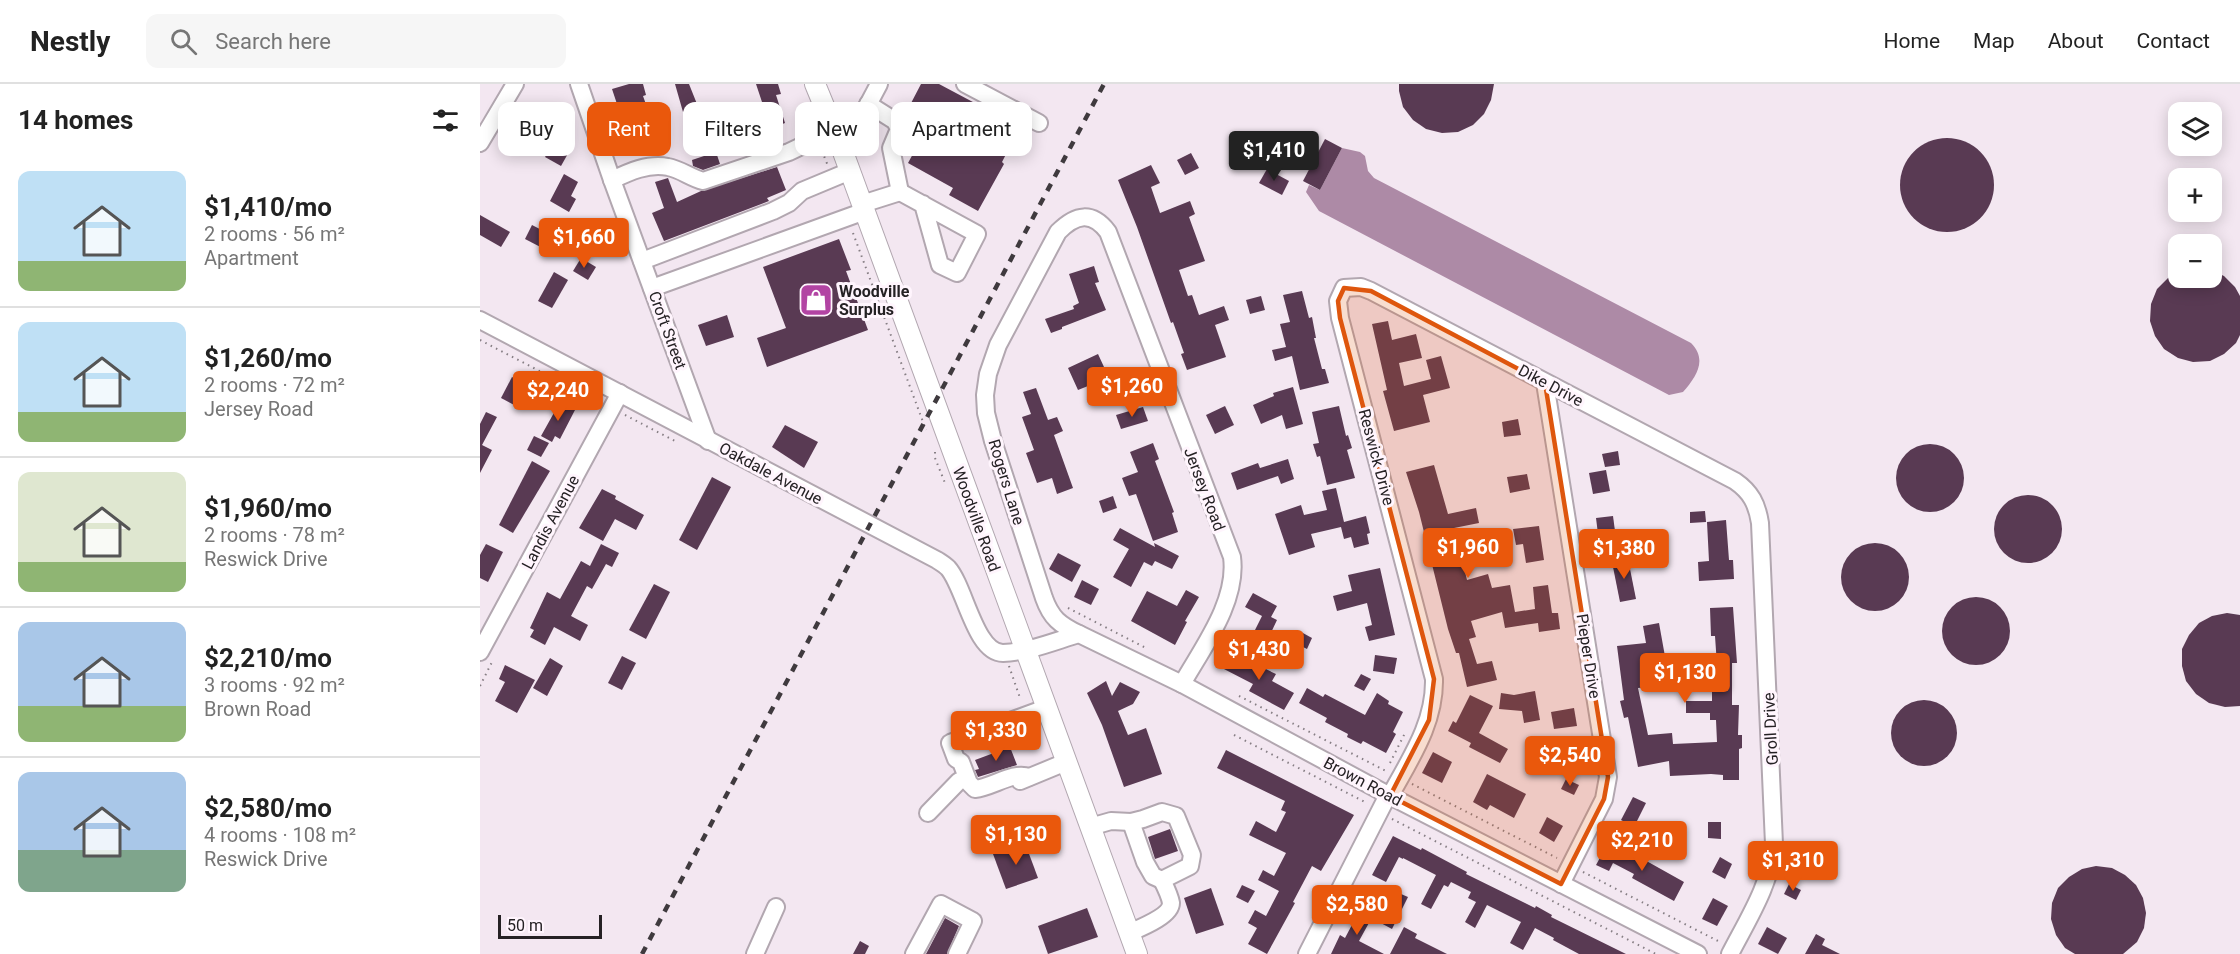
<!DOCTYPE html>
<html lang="en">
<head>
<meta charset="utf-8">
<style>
  body { margin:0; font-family:Roboto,sans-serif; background:#f6f6f6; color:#222; height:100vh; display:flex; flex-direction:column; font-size:22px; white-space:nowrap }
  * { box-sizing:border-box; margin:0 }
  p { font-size:20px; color:#767676 }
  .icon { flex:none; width:33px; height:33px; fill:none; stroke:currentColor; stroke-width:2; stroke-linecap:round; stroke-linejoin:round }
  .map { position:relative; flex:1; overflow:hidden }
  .side { display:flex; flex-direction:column; background:#fff; width:480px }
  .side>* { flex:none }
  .hud { position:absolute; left:18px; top:18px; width:570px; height:54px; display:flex; gap:12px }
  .tools { position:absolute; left:1688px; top:18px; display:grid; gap:12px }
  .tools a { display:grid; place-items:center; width:54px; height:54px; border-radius:12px; background:#fff; box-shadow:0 3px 15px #0003; font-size:30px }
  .scale { position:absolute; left:18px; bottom:15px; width:104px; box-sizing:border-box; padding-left:6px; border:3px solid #252124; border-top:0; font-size:16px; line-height:21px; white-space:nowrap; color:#252124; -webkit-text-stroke:4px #fff5fd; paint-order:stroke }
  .price { position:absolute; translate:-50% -51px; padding:0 14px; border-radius:6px; background:#ea580c; color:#fff; font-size:20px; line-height:39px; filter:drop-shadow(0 2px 3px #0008) }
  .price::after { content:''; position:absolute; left:50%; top:36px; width:18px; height:14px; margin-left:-9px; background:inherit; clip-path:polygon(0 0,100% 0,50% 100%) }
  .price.selected { background:#222; color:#fff }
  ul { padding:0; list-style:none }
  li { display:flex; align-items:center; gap:18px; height:150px; padding:0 18px }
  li+li { border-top:2px solid #e0e0e0 }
  li span { display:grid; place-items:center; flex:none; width:168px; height:120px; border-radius:12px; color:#555 }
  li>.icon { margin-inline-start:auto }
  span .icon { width:72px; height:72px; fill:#fffc; stroke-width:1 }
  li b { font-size:26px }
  h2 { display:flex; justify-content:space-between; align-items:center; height:72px; padding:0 18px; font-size:26px }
  .tag { padding:0 21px; border-radius:12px; background:#fff; box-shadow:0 3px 15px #0003; font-size:21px; line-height:54px }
  .tag.selected { background:#ea580c; color:#fff }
  header { display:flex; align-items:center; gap:36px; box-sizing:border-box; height:84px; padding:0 30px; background:#fff; border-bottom:2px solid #e0e0e0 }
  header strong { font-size:28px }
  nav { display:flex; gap:33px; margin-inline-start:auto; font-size:21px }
  .search { width:420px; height:54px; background:#f6f6f6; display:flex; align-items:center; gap:15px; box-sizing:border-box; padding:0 21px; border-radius:12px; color:#767676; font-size:22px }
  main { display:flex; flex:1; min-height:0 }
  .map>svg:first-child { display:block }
  .water { fill:#ad8aa6 }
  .building { fill:#593a53 }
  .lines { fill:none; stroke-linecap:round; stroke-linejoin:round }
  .minor-casing { stroke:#b2a7b0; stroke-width:20 }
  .major-casing { stroke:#b2a7b0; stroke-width:22 }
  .path { stroke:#867e84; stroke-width:2; stroke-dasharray:1.5 4.5; stroke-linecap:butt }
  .minor { stroke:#fff; stroke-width:16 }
  .major { stroke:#fff; stroke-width:20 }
  .rail { stroke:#3f3a3e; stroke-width:4.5; stroke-dasharray:8 8; stroke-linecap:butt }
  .marked { fill:#de560d; fill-opacity:0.2; stroke:#de560d; stroke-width:4.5; stroke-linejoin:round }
  .labels { text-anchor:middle; stroke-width:6; stroke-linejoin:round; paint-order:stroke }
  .poi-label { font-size:16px; font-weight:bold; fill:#252124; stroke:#fff5fd; text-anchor:start }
  .street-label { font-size:16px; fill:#252124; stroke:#fff5fd }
</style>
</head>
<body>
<header>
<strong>Nestly</strong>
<div class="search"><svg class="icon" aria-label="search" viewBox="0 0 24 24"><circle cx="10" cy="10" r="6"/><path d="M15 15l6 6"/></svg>Search here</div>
<nav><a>Home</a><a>Map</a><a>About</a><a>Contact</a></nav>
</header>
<main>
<section class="side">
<h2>14 homes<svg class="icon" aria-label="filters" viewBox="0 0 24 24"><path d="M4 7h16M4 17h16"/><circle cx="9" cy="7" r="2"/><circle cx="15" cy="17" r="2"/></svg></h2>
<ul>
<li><span style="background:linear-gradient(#bfe0f5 75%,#8fb573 0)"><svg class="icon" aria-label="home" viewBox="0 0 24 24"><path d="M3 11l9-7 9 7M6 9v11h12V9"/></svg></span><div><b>$1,410/mo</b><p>2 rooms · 56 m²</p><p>Apartment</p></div></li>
<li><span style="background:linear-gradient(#bfe0f5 75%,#8fb573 0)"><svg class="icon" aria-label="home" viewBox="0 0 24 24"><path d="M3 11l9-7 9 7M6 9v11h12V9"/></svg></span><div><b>$1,260/mo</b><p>2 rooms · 72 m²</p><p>Jersey Road</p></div></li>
<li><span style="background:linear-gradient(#dfe7d0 75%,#8fb573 0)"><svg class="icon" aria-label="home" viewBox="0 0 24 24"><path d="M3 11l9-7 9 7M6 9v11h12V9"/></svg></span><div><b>$1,960/mo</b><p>2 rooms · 78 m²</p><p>Reswick Drive</p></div></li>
<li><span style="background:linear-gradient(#a9c7e8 70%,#8fb573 0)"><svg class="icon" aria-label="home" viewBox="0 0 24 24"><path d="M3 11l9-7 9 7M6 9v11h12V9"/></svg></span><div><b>$2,210/mo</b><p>3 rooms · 92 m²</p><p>Brown Road</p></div></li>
<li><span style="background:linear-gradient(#a9c7e8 65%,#7fa58c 0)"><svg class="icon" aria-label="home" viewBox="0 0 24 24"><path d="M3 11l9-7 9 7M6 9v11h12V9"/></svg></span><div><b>$2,580/mo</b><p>4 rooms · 108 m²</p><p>Reswick Drive</p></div></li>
</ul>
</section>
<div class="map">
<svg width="1760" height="870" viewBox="0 0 1760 870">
  <rect width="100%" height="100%" fill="#f3e7f1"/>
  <path class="water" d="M862 64 880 68 885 72 888 87 894 94 1211 259C1228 276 1216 293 1203 308L1189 311 839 127 826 108 829 101 840 106Z"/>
  <g class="building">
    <polygon points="149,0 163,0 166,11 163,12 173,40 143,52 137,37 142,35 132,5"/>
    <polygon points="195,0 209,0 227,45 213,50 206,27 203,28"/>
    <polygon points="276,0 298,0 301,10 296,11 305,39 249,60 242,45 285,27"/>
    <polygon points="441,0 459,0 540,43 522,78 524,80 498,127 469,111 473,104 428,79 452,35 429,23"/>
    <polygon points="919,0 1014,0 1011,16 1004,30 993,41 978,48 962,49 946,45 933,36 923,23 919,7"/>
    <polygon points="65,18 77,25 64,48 51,41 55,34 51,32 57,21 61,24"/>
    <circle cx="1467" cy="101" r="47"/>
    <polygon points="845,55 862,64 840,106 823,97"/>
    <polygon points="75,57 90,66 81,82 65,73"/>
    <polygon points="236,68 240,80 223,86 213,82 212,76"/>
    <polygon points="711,69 719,84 705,91 697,76"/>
    <polygon points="671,81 680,99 671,103 680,129 710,117 715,130 709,133 725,177 699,186 708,212 712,211 719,231 744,222 749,236 735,241 746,273 707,286 701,270 704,269 693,238 691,239 657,143 638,96"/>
    <polygon points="297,83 306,106 287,114 289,117 184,157 172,129 184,124 175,98 188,94 197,118 221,107"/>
    <polygon points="787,85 809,97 802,111 779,99"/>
    <polygon points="84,90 98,98 91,112 96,115 89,128 70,117"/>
    <polygon points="0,131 30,148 21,163 0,151"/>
    <polygon points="52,141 79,155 72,169 45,155"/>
    <polygon points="359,155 371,186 366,187 388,246 287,283 277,254 306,244 283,183"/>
    <polygon points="101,174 116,183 108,196 93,187"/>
    <polygon points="614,182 619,198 615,199 626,226 582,243 582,245 571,249 565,235 594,225 593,222 599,219 589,190"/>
    <polygon points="1731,186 1744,192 1755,203 1760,212 1760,251 1756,259 1744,270 1730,277 1713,278 1698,274 1684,265 1675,252 1670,237 1671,220 1677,205 1688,194 1698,188 1698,194 1731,194"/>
    <polygon points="74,188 88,196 72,224 58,217"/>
    <polygon points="822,207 829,234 832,233 836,254 834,254 842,285 845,285 849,299 820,306 812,272 795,277 792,266 806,263 800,240 810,238 803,211"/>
    <polygon points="781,212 785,226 770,230 766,216"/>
    <polygon points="247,231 254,253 226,262 218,241"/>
    <polygon points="908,237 912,256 936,250 942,274 919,279 924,302 951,295 946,276 961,272 970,304 943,311 950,338 914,347 903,307 907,306 892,240"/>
    <polygon points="618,270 624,283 609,290 613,300 598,306 588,284"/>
    <polygon points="32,293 47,301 36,322 21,314"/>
    <polygon points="813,303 823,340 806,345 802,331 781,340 773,321 794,312 793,309"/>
    <polygon points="556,304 568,336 577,333 583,347 574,351 593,404 577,410 572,394 557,399 546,369 554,366 542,333 551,330 543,308"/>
    <polygon points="80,318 95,326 80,355 75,352 72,358 61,352"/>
    <polygon points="745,322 754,341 735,350 726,331"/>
    <polygon points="859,322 866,352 868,351 872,364 867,366 875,394 847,401 840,372 837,373 833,360 839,359 832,328"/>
    <polygon points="663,323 668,337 641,345 636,331"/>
    <polygon points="6,328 17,333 2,361 12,366 0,389 0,340"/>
    <polygon points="1038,335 1041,351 1024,353 1022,338"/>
    <polygon points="305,341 338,358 324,384 292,363"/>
    <polygon points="54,352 69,359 61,373 47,366"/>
    <polygon points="673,359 679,375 675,377 694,428 692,429 698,448 673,457 656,410 649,412 642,394 658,388 650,368"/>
    <circle cx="1450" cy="394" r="34"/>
    <polygon points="1138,367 1140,381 1125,383 1122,370"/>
    <polygon points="808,375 814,395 801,400 798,392 757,406 751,389 778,379 780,384"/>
    <polygon points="52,377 70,387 33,449 19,441"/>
    <polygon points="954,381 968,430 996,424 999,439 974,444 987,496 1008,490 1012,504 1030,501 1035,528 1055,525 1053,503 1068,501 1072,529 1078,529 1080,545 1059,548 1058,539 1025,544 1022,528 991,537 996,553 989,555 997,580 1012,577 1017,596 987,603 979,569 976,569 968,545 939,428 926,388"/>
    <polygon points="1126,386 1130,407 1113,410 1109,389"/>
    <polygon points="1047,390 1050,405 1030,409 1027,393"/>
    <polygon points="232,393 251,403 217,466 199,456"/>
    <polygon points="856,404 864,438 886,432 890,449 887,450 889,460 874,464 871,453 864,455 861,443 831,450 835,463 809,471 795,430 821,421 824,431 847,426 842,407"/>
    <polygon points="122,405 136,412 135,415 164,431 156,446 135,435 123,457 99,444"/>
    <circle cx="1548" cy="445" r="34"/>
    <polygon points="633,412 637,424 623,429 619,417"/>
    <polygon points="1225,427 1226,438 1210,439 1210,428"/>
    <polygon points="1133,432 1135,447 1118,450 1116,434"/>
    <polygon points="1246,436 1249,476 1253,476 1254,495 1219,497 1218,478 1229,477 1227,438"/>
    <polygon points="1059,442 1064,476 1046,479 1043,460 1036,461 1033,445"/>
    <polygon points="640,444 675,463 674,459 699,472 692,485 675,477 672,482 664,478 651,503 633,493 649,465 633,456"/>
    <circle cx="1395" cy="493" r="34"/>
    <polygon points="6,460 23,468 8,498 0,494 0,471"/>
    <polygon points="121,460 139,469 132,483 126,480 112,505 107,502 91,532 108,541 100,557 74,543 65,561 50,553 54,546 50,544 67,508 80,515 101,477 110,482"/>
    <polygon points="578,469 601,481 592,498 569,485"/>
    <polygon points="1148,475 1156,515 1140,518 1132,478"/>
    <polygon points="900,484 915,551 889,557 885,543 892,541 887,519 857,527 853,512 872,507 868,491"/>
    <polygon points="602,496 619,505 611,521 594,513"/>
    <polygon points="174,500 190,508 166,555 149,546"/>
    <polygon points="706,506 719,513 705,537 707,538 695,561 651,537 667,507 697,522"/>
    <polygon points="773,509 797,522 791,533 797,536 788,555 774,548 782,532 765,523"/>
    <circle cx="1496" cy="547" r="34"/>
    <polygon points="1253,523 1257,579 1252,579 1252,621 1259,621 1258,651 1262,651 1262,664 1259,665 1259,696 1243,696 1243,691 1231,690 1190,692 1189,677 1158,683 1148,633 1144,634 1140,617 1144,616 1137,562 1166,559 1163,542 1179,539 1186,578 1196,577 1196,593 1166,595 1168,603 1158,604 1168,651 1192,649 1193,660 1237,658 1236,636 1230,636 1230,629 1206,629 1206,617 1232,617 1232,596 1238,596 1235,552 1231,552 1230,524"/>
    <polygon points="1747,529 1760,531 1760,622 1745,623 1729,619 1716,610 1706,597 1702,582 1702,565 1709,551 1719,539 1732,532"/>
    <polygon points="821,548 832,554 827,565 815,559"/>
    <polygon points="750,568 796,590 792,597 814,609 804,626 769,607 773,600 742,584"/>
    <polygon points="895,571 917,574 914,590 893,587"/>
    <polygon points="142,572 156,579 142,606 128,599"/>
    <polygon points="70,574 83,582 67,612 53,604"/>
    <polygon points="25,581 55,596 37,629 15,617 25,598 19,595"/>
    <polygon points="881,590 891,595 884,607 874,602"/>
    <polygon points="626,597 632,612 640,598 660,608 653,620 638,627 648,651 666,644 682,690 644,703 622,641 607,609"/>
    <polygon points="827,604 843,613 845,610 885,631 897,609 909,617 908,620 923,628 913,648 916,650 906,669 883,657 881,660 867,653 868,650 845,638 847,634 819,619"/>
    <polygon points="1055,607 1060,636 1044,639 1042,627 1019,625 1021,609 1034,611"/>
    <polygon points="990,611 1013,622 999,649 1028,665 1020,679 989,663 991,659 968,647 973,637 976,639"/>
    <circle cx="1444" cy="649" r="33"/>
    <polygon points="1094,624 1097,642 1074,645 1071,628"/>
    <polygon points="530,663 537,681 498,693 495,686 499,685 495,676"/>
    <polygon points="746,666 874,731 841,787 832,782 813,818 815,819 787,870 768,860 777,844 768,839 775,826 786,832 799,807 778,796 783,786 794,792 806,769 769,751 776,737 796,748 806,728 801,726 805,717 737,684"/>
    <polygon points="953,668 972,678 962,699 942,689"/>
    <polygon points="1007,690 1046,710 1034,734 1010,721 1007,726 993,718"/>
    <polygon points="1086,695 1099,701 1094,711 1081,705"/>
    <polygon points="1153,713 1166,719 1154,743 1141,736"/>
    <polygon points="1067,733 1083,742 1074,758 1059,749"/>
    <polygon points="1228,738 1241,738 1241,755 1228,754"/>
    <polygon points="690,745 698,767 675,775 668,753"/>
    <polygon points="913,752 941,766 942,764 987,788 986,790 1055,824 1056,822 1072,831 1071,833 1146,870 1099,870 1073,856 1074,854 1055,844 1043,866 1030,859 1041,838 1007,821 995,844 985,838 996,818 988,814 991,808 971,798 968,803 964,801 951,825 941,820 956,791 923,774 923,775 919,773 906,798 892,791"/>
    <polygon points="545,759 558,794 526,805 513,770"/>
    <polygon points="1127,761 1152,774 1154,770 1204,798 1194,817 1152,794 1154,790 1133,779 1129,787 1116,781"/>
    <polygon points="1240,773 1252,780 1245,795 1232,788"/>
    <polygon points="1616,782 1632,784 1645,791 1656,801 1663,814 1666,829 1664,844 1657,858 1643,870 1595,870 1585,864 1576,851 1571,835 1572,819 1578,804 1589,793 1602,785"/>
    <polygon points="1309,800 1321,806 1316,816 1304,810"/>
    <polygon points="762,801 775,807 768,819 756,813"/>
    <polygon points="731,804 744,841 716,850 704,814"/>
    <polygon points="914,807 928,813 912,845 897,837"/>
    <polygon points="1233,814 1248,822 1237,842 1222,835"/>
    <polygon points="883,820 896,826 879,857 904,870 851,870 860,851 865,854"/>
    <polygon points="607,824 618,853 568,870 558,842"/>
    <polygon points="465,834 479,842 467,870 446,870"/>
    <polygon points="924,843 937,850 935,854 967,870 910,870"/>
    <polygon points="1287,843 1307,854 1298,870 1278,860"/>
    <polygon points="1336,850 1345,855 1342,861 1360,870 1325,870"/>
    <polygon points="380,857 389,862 385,870 373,870"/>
  </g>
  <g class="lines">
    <g class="minor-casing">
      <g id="minor">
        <polyline points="99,0 132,96 228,357"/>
        <polyline points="485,0 559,39"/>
        <polyline points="0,59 35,0"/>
        <polyline points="363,68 399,0"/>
        <path d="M132 96C149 88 168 79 188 83 200 85 211 94 223 97L309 68 355 46"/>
        <polyline points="420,108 497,150 477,189 460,181 443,120"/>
        <polyline points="382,120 420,108 411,64 419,45 415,37 388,20"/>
        <polyline points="162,177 293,127 309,119 322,107 370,87"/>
        <polyline points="172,204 385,127"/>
        <path d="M0 236 457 476C460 478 465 481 468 484 485 503 495 569 523 569 549 568 575 557 599 550L702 600 910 712 1218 870"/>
        <polyline points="1065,299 1128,693 1124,715 1081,800"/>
        <path d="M599 550C580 541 571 534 564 514L513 357 506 329 505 311 508 290 518 261 578 148C596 130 612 127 628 148L752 473C758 517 723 563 702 600"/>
        <polyline points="0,568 140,309"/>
        <path d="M549 693C533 687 513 703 495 705L489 699 481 678 476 675 470 659 566 624"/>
        <polyline points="540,697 586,678"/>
        <path d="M910 712C930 675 955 639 954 595L860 234 858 217 864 204 881 203 891 207 1255 397C1271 408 1277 420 1280 439L1294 760C1291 800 1268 835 1250 870"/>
        <polyline points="448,729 479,697"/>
        <polyline points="651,738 665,778 673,792 682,796"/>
        <path d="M610 743 631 737 651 738 663 735 682 728 696 732 712 771 710 782 682 796C685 802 690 812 691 819 691 832 660 844 649 849"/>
        <polyline points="275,870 296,823"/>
        <polyline points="434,870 461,820 493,837 477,870"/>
        <polyline points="827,870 908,711"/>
      </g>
    </g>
    <g class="major-casing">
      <polyline id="major" points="335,0 363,68 657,870"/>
    </g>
    <g class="path">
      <polyline points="342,67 348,82"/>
      <polyline points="373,149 446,346"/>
      <polyline points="0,256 117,317"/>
      <polyline points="145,331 197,358"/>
      <polyline points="455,368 455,374 465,399"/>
      <polyline points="588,524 668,565"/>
      <polyline points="529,582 540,614"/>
      <polyline points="0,602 12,578"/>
      <polyline points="759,612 906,687"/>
      <polyline points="754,651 887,719"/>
      <polyline points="910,679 925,649"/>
      <polyline points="932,700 1077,774"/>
      <polyline points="912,735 1176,870"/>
      <polyline points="1103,788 1240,858"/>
    </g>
    <use href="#minor" class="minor"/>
    <use href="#major" class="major"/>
    <polyline class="rail" points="162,870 624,0"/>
  </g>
  <path class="marked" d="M864 204 891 207 1065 299 1128 693 1124 715 1081 800 910 712 949 636 954 595 860 234 858 217Z"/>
  <defs>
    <g id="shop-square" transform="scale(1.725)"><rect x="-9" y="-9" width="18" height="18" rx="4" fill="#b244a3" stroke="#fff5fd"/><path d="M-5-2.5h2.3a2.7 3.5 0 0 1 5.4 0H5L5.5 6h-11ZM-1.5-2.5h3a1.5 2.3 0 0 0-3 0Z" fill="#fff"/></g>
  </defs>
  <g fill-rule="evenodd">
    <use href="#shop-square" x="336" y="216"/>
  </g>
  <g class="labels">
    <g class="poi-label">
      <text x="359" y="213">Woodville<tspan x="359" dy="18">Surplus</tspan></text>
    </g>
    <g class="street-label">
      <text transform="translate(188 246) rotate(70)" y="6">Croft Street</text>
      <text transform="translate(1071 301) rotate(28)" y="6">Dike Drive</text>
      <text transform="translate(897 373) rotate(75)" y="6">Reswick Drive</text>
      <text transform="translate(291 389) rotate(28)" y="6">Oakdale Avenue</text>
      <text transform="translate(527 398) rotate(73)" y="6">Rogers Lane</text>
      <text transform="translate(725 405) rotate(69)" y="6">Jersey Road</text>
      <text transform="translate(497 435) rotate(70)" y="6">Woodville Road</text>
      <text transform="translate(70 438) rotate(-62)" y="6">Landis Avenue</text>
      <text transform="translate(1109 572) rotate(81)" y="6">Pieper Drive</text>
      <text transform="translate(1290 645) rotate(-93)" y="6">Groll Drive</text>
      <text transform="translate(883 697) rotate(28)" y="6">Brown Road</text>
    </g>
  </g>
</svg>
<div class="tools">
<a><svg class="icon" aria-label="layers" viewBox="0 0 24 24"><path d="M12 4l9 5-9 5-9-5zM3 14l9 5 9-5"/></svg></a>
<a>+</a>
<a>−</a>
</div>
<div class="scale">50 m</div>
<b class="price selected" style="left:794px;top:98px">$1,410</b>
<b class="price" style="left:104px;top:185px">$1,660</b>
<b class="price" style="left:652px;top:334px">$1,260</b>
<b class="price" style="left:78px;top:338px">$2,240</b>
<b class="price" style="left:988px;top:495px">$1,960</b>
<b class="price" style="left:1144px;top:496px">$1,380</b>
<b class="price" style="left:779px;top:597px">$1,430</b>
<b class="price" style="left:1205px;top:620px">$1,130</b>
<b class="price" style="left:516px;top:678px">$1,330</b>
<b class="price" style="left:1090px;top:703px">$2,540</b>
<b class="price" style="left:536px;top:782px">$1,130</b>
<b class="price" style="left:1162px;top:788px">$2,210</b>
<b class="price" style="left:1313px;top:808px">$1,310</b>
<b class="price" style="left:877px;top:852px">$2,580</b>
<div class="hud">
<a class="tag">Buy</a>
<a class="tag selected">Rent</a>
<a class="tag">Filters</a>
<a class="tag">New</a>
<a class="tag">Apartment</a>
</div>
</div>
</main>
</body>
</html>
